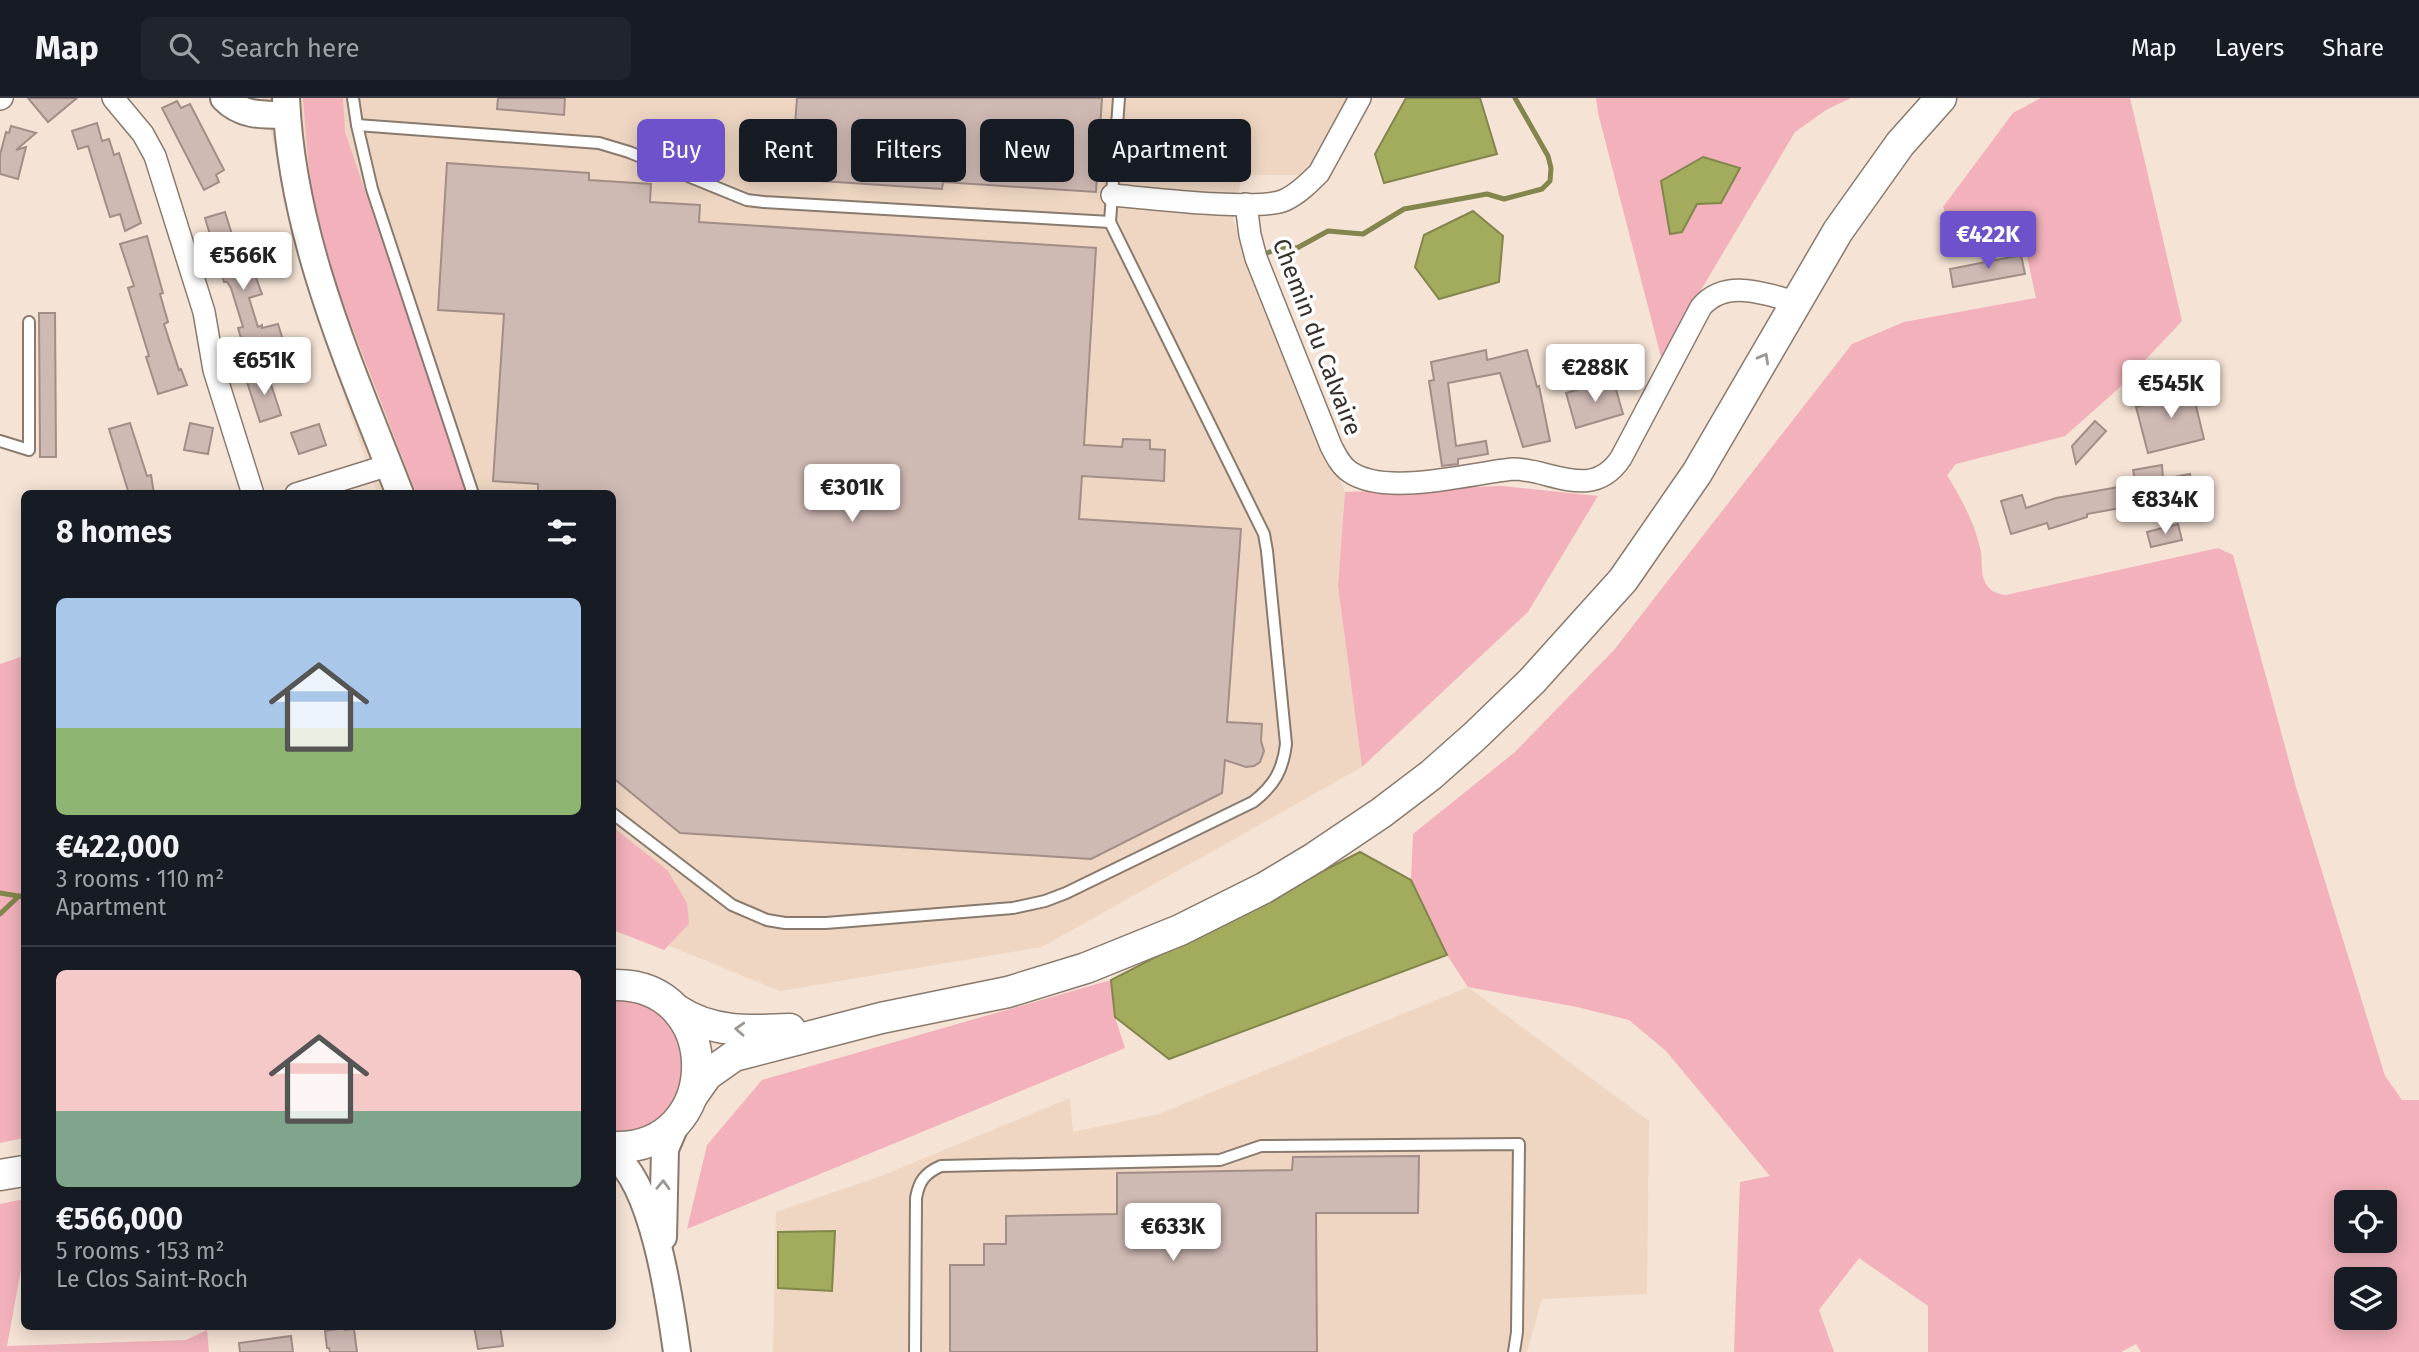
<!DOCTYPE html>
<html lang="en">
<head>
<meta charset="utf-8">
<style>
  body { margin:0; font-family:"Fira Sans",sans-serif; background:#20242c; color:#f1f3f6; height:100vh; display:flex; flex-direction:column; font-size:26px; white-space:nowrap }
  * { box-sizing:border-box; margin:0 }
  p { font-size:23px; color:#9ea1a6 }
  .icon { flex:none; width:38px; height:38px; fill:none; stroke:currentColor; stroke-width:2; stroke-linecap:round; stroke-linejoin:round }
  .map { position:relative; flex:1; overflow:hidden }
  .side { position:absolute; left:21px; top:392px; width:595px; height:840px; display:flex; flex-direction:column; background:#171b24; border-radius:10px; box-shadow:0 4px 18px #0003 }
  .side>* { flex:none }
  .top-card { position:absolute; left:637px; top:21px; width:665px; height:63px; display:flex; gap:14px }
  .controls { position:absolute; left:2334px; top:1092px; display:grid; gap:14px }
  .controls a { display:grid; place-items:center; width:63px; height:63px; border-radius:10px; background:#171b24; box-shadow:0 4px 18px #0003; font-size:35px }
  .price { position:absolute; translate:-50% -60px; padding:0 16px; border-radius:7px; background:#fff; color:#222; font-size:23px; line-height:46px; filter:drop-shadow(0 2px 4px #0008) }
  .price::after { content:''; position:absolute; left:50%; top:42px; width:21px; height:16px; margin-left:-10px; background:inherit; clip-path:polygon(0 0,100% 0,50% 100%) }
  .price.active { background:#6e52cc; color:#fff }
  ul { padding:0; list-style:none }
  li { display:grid; align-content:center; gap:14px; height:371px; padding:0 35px }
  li+li { border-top:2px solid #363941 }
  li span { display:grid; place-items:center; height:217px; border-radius:10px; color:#555 }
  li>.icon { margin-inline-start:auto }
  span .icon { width:126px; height:126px; fill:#fffc; stroke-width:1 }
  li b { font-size:30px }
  h2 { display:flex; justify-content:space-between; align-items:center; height:84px; padding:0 35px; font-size:30px }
  .chip { padding:0 24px; border-radius:10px; background:#171b24; box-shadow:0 4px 18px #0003; font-size:24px; line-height:63px }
  .chip.active { background:#6e52cc; color:#fff }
  header { display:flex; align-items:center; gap:42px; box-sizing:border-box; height:98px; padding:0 35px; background:#171b24; border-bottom:2px solid #363941 }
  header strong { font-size:33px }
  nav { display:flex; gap:38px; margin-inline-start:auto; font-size:24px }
  .search { width:490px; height:63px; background:#20242c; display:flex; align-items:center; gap:18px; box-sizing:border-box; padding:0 24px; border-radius:10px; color:#9ea1a6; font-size:26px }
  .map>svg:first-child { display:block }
  .built { fill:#eed6c2 }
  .green { fill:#f2b1bb; fill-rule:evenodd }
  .water { fill:#a3ab5c; stroke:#82864d; stroke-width:2 }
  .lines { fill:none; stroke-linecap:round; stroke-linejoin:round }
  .stream { stroke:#82864d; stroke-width:5 }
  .building { fill:#cfb9b3; stroke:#a28d87; stroke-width:2 }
  .service-casing { stroke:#897a6d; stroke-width:14 }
  .minor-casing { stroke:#897a6d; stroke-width:24 }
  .tertiary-casing { stroke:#897a6d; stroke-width:30 }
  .secondary-casing { stroke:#897a6d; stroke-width:33 }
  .service { stroke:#fff; stroke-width:10 }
  .minor { stroke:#fff; stroke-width:21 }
  .tertiary { stroke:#fff; stroke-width:26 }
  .secondary { stroke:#fff; stroke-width:30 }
  .oneway { stroke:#9a9794 }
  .labels { text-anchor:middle; stroke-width:7; stroke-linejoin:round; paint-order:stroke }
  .street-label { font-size:24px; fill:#362f29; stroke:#fff }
</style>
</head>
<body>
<header>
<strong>Map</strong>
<div class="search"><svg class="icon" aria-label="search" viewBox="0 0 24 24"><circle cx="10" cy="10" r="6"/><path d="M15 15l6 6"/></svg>Search here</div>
<nav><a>Map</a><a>Layers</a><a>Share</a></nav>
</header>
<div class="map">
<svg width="2419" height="1254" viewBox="0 0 2419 1254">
  <rect width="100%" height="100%" fill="#f5e3d5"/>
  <g class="built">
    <polygon points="263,0 1348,0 1305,77 1242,77 1233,122 1345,394 1338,488 1362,669 1042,849 780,893 621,828 612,819 612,396 377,395 305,182"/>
    <polygon points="1468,889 1649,1023 1647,1196 1542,1201 1527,1254 773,1254 776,1114 881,1078 1070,1000 1073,1034 1159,1016"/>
  </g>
  <g class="green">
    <polygon points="303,0 343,0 345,34 467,395 416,395 338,192 311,96"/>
    <polygon points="1596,0 1851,0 1826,12 1795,34 1661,259 1598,15"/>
    <path d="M2041 0H2130L2182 223 2118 291 2065 338 1956 366 1947 377C1962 402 1975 425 1981 454 1982 463 1981 474 1984 482 1988 492 1996 496 2006 497L2218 450 2233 457 2296 689 2385 978 2402 1002H2419V1254H2141L2136 1246 2121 1254H1928V1208L1859 1160 1819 1212 1834 1254H1734L1740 1084 1770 1078 1666 953 1629 922 1577 909 1468 889 1447 857 1411 782 1413 736 1515 654 1614 552 1852 246 1904 224 2036 200 2017 113 1951 126 1943 109 2013 15ZM2347 1104H2385V1143H2347ZM2347 1181H2385V1220H2347Z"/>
    <polygon points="1501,388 1598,398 1528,514 1362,669 1338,488 1345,394"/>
    <polygon points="24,558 24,1040 0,1045 0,566"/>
    <polygon points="613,729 668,773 687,805 689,826 664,852 613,832"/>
    <polygon points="1111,882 1115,919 1125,950 687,1131 707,1047 762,982"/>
    <polygon points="612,898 633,900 664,918 683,949 683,985 665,1016 643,1031 612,1036"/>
    <polygon points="24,1101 24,1155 7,1248 186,1242 207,1232 209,1254 0,1254 0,1106"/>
  </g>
  <g class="water">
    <polygon points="1406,0 1480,0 1497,56 1384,85 1375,56"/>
    <polygon points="1703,59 1740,70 1721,105 1697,106 1682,134 1670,136 1661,83"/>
    <polygon points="1473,113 1503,138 1499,184 1439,201 1415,169 1424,137"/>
    <polygon points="1360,754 1411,782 1447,857 1169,961 1115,919 1111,882"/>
    <polygon points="835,1133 832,1193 778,1190 778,1134"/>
  </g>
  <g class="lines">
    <g class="stream">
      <polyline points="1267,155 1283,149 1297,150 1328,133 1363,136 1404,111 1487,96 1504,101 1542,91 1550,83 1551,70 1548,58 1515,0"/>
      <polyline points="0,795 24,799"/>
      <polyline points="0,816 19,798"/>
    </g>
  </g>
  <g class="building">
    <polygon points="28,0 77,0 48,24"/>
    <polygon points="498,0 565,0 564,17 497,11"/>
    <polygon points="797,0 1102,0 1096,94 943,84 942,91 791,81"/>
    <polygon points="177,3 181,10 190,6 224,72 216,77 219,84 204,92 162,10"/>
    <polygon points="97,25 102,43 109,41 114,57 119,55 141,125 125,133 120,116 110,119 88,48 78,51 72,33"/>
    <polygon points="1182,27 1199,28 1197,51 1181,49"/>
    <polygon points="11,28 36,35 16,52 26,49 18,81 0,76 0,57 6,34 9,35"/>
    <polygon points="447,65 589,75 589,82 651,86 650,104 700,107 699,124 1096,150 1084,347 1122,349 1123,341 1150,342 1150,351 1165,352 1164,383 1082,378 1079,421 1241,431 1227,624 1262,626 1261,643 1264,653 1260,664 1254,668 1246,669 1225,662 1222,695 1091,761 680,735 612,679 612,396 538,396 538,386 493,383 504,216 438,212"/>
    <polygon points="225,114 243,172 252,169 262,196 249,200 258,229 262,227 262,230 278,226 287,255 264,262 250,257 247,249 244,250 238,230 243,229 231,190 227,184 224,184 205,120"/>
    <polygon points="147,138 163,195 160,196 168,224 164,226 179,272 181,271 187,287 158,296 146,259 149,258 128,190 134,188 120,146"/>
    <polygon points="2021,157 2025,176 1953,189 1950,171"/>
    <polygon points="39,215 55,215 56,359 40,359"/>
    <polygon points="1486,252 1487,262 1527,252 1537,289 1539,288 1550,343 1523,349 1500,275 1448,285 1456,348 1486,343 1488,356 1458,361 1458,366 1442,368 1429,283 1434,282 1431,264"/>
    <polygon points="267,274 281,317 260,324 246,281"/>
    <polygon points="2189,279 2204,341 2148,355 2136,309 2176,299 2172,283"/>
    <polygon points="1613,281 1623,316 1576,330 1566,295"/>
    <polygon points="2095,323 2106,333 2076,366 2072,348"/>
    <polygon points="130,325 147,378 151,377 154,396 129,396 109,331"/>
    <polygon points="190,325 213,330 208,356 184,352"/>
    <polygon points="319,326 326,347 299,356 291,335"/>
    <polygon points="2162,367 2163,381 2190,376 2193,397 2087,416 2087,419 2049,431 2047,425 2011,436 2001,403 2022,397 2026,410 2056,400 2136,386 2133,372"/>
    <polygon points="2178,426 2182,442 2151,449 2147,434"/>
    <polygon points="1419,1058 1418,1115 1316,1115 1317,1254 950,1254 950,1167 984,1167 984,1146 1006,1146 1006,1118 1117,1116 1117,1075 1292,1072 1293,1059"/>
    <polygon points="474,1228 500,1228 503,1248 478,1251"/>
    <polygon points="345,1230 345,1232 354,1231 357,1254 330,1254 329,1250 327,1250 325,1233"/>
    <polygon points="291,1238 293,1254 240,1254 239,1245"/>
  </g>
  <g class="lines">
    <g class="service-casing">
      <g id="service">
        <polyline points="353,0 357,27 372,91 473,396"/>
        <polyline points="357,27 599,45 629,54 747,102 764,104 1110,124 1119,0"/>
        <polyline points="0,343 29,352 29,224"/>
        <path d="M612 715 732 807 767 822 785 825H826L1013 810 1045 803 1066 795 1253 704C1274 688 1283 672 1286 646L1267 453 1264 436 1110 124"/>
        <path d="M915 1254 916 1100C919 1083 925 1075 941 1068L1220 1062 1261 1048 1519 1046 1517 1234 1514 1254"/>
      </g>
    </g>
    <g class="minor-casing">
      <g id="minor">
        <polyline points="113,0 143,36 155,58 204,214 214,272 253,396"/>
        <polyline points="0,1 2,0"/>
        <path d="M1112 97C1147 100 1259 114 1285 102 1298 96 1309 85 1319 75L1360 0"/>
        <path d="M1246 106 1250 137 1256 160 1331 348C1336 358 1341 368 1350 374 1387 399 1471 375 1513 371 1551 371 1592 404 1621 360L1701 209C1726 180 1764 196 1796 204"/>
        <polyline points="296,396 389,367"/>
      </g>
    </g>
    <g class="tertiary-casing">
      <g id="tertiary">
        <path d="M224 0C241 18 263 17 287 17"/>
        <path d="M286 0C292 140 350 267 400 396"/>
        <path d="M612 1056C654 1085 670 1204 677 1254"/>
        <polyline points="663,1139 665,1051 677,1023"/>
      </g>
    </g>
    <g class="secondary-casing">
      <g id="secondary">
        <path d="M612 887C726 883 725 1054 612 1049"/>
        <path d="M677 912C711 935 750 933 790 931"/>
        <polyline points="693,997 707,977 734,958 881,920 1008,894 1086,870 1180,832 1264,790 1314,760 1381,715 1431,677 1475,638 1532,583 1623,482 1697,375 1838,133 1900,46 1941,0"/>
        <polyline points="0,1077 24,1073"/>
      </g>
    </g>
    <use href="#service" class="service"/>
    <use href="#minor" class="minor"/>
    <use href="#tertiary" class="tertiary"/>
    <use href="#secondary" class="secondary"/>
  </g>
  <defs><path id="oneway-chevron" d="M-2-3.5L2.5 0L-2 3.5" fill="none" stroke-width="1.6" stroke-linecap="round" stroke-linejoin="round" transform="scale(1.75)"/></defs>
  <g class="oneway">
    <use href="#oneway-chevron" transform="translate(1764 260) rotate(-61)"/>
    <use href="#oneway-chevron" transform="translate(740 931) rotate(-177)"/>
    <use href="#oneway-chevron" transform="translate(663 1087) rotate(-88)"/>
  </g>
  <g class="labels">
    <g class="street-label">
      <text transform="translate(1317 239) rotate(69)" y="8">Chemin du Calvaire</text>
    </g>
  </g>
</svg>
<div class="controls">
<a><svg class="icon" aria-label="locate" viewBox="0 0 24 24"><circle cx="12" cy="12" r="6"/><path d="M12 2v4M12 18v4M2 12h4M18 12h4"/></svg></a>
<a><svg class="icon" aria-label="layers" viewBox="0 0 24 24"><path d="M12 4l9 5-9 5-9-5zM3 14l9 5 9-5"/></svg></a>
</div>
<b class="price active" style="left:1988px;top:173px">€422K</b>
<b class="price" style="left:243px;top:194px">€566K</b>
<b class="price" style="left:264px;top:299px">€651K</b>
<b class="price" style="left:1595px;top:306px">€288K</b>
<b class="price" style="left:2171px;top:322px">€545K</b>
<b class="price" style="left:852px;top:426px">€301K</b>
<b class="price" style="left:2165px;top:438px">€834K</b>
<b class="price" style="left:1173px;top:1165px">€633K</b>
<div class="top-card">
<a class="chip active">Buy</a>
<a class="chip">Rent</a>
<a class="chip">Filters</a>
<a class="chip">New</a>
<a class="chip">Apartment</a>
</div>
<section class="side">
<h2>8 homes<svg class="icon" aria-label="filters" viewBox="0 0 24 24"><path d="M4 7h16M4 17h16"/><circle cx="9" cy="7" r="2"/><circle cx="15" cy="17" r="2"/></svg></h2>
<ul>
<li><span style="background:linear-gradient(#a9c7e8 60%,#8fb573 0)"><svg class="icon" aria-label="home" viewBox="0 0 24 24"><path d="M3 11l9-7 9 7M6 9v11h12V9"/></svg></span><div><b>€422,000</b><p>3 rooms · 110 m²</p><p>Apartment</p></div></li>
<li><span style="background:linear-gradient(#f6c9c9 65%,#7fa58c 0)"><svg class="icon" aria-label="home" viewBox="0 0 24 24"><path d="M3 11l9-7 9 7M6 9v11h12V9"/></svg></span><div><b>€566,000</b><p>5 rooms · 153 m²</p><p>Le Clos Saint-Roch</p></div></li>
</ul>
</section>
</div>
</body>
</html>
